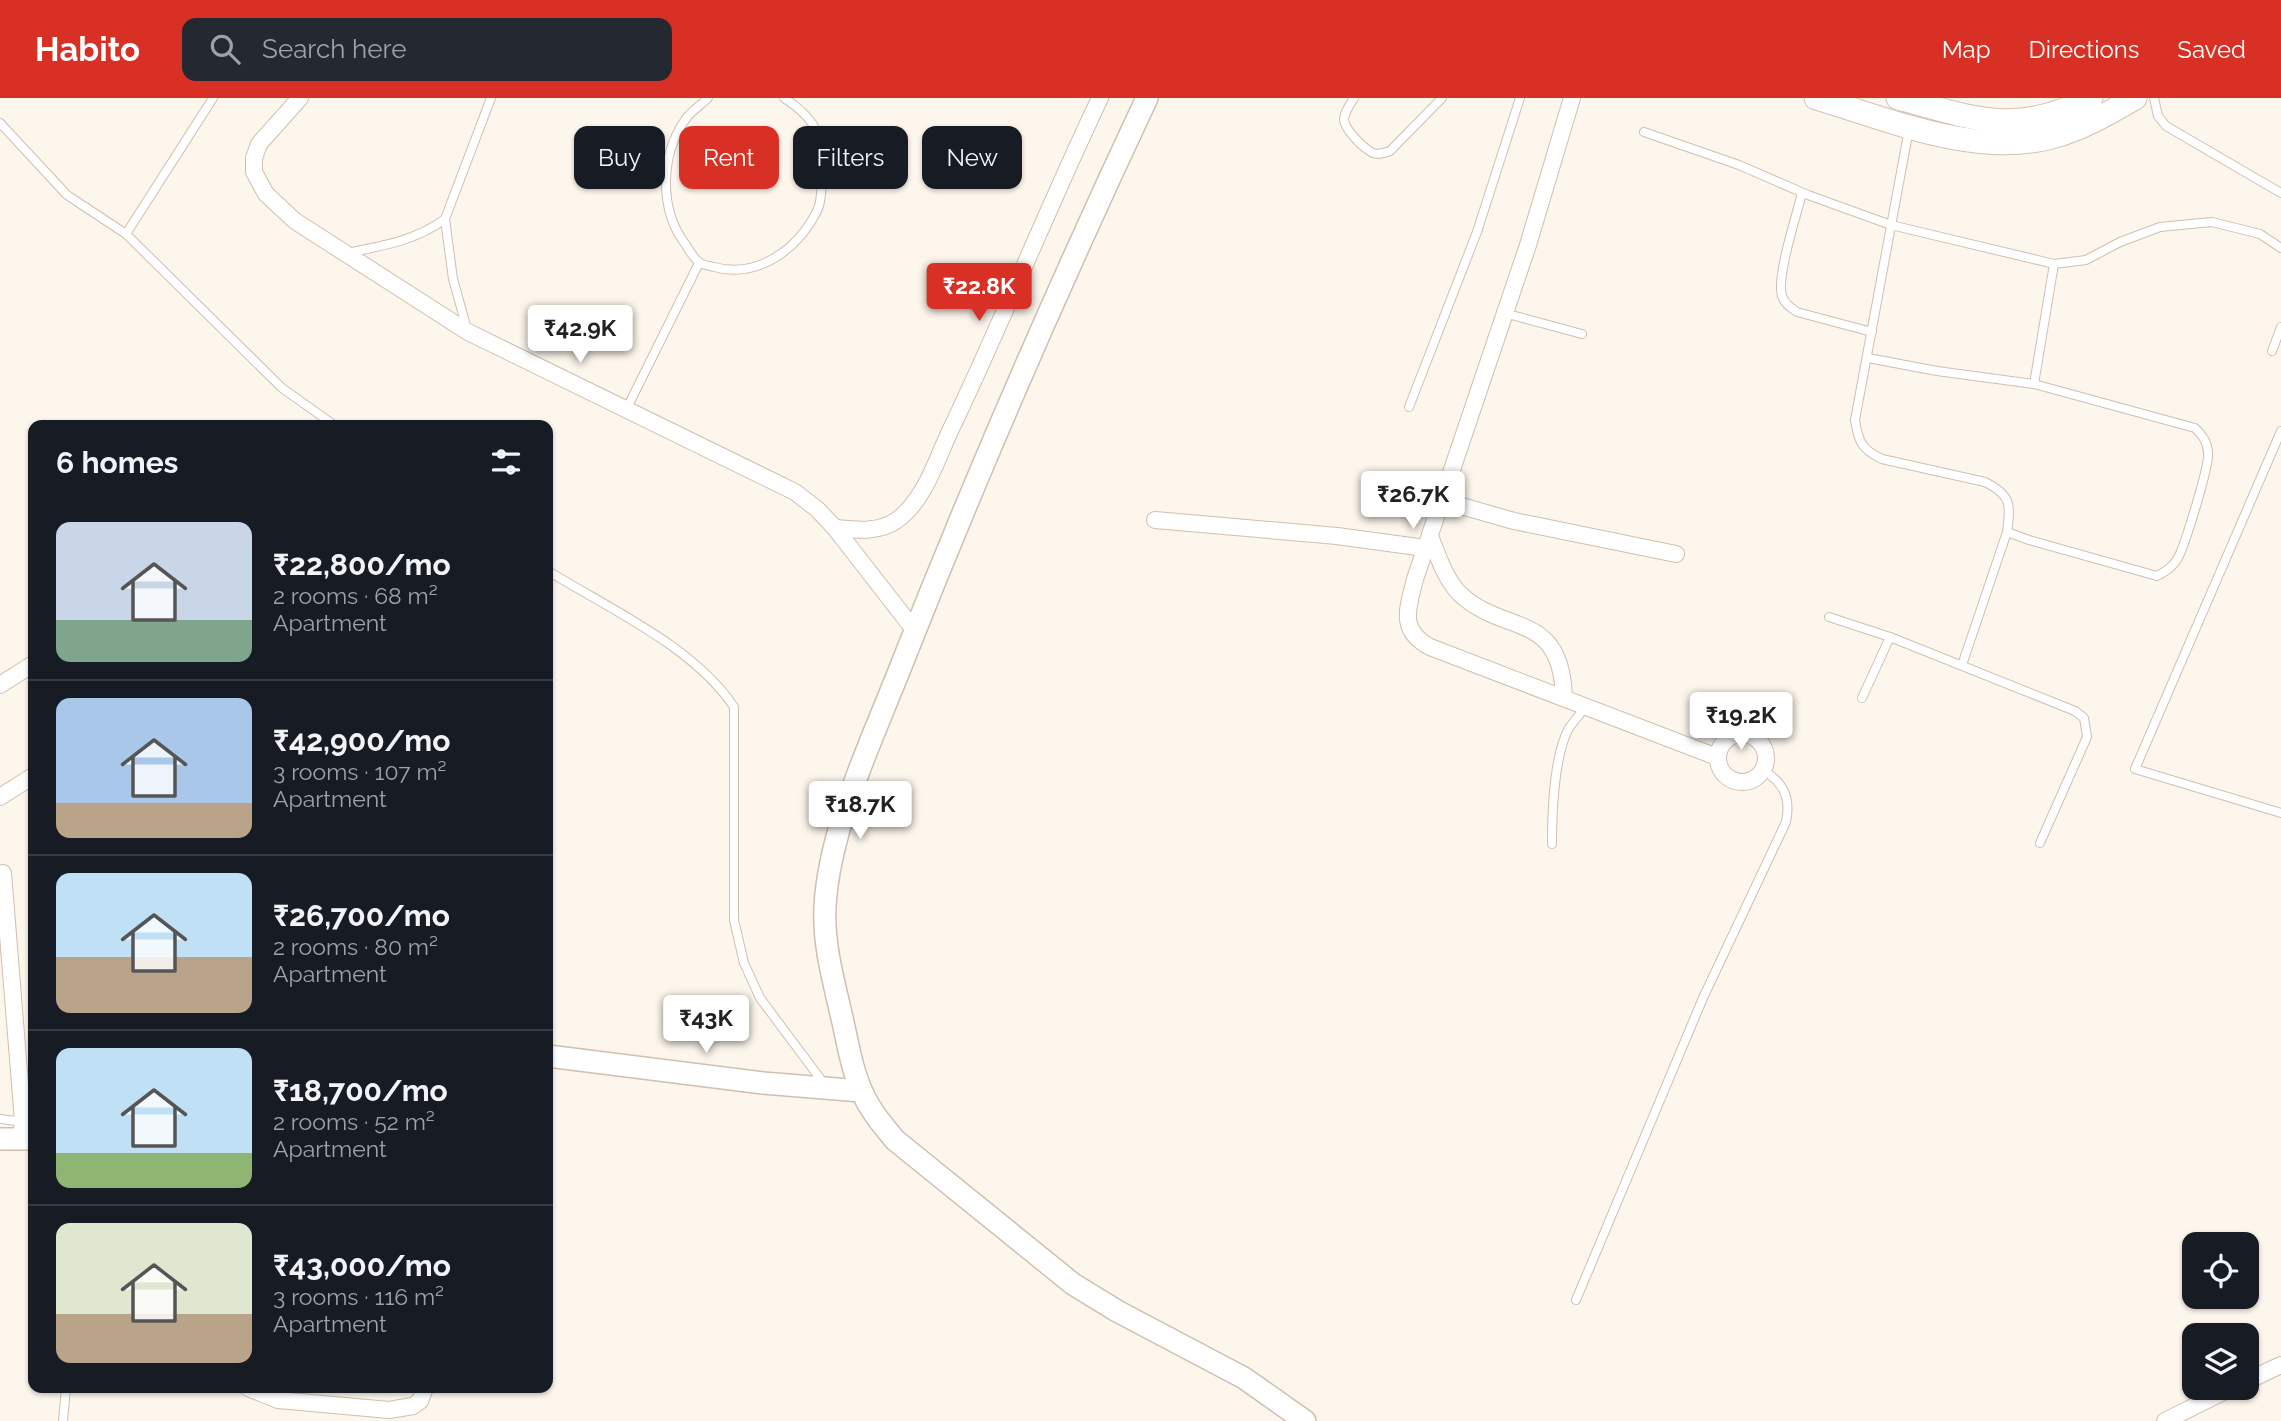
<!DOCTYPE html>
<html lang="en">
<head>
<meta charset="utf-8">
<style>
  body { margin:0; font-family:Raleway,sans-serif; background:#242831; color:#f1f3f6; height:100vh; display:flex; flex-direction:column; font-size:26px; white-space:nowrap }
  * { box-sizing:border-box; margin:0 }
  p { font-size:23px; color:#9ea1a6 }
  .icon { flex:none; width:38px; height:38px; fill:none; stroke:currentColor; stroke-width:2; stroke-linecap:round; stroke-linejoin:round }
  .map { position:relative; flex:1; overflow:hidden }
  .sheet { position:absolute; left:28px; top:322px; width:525px; height:973px; display:flex; flex-direction:column; background:#171b24; border-radius:14px; box-shadow:0 2px 5px #0004 }
  .sheet>* { flex:none }
  .top-card { position:absolute; left:574px; top:28px; width:665px; height:63px; display:flex; gap:14px }
  .tools { position:absolute; left:2182px; top:1134px; display:grid; gap:14px }
  .tools a { display:grid; place-items:center; width:77px; height:77px; border-radius:14px; background:#171b24; box-shadow:0 2px 5px #0004; font-size:35px }
  .price { position:absolute; translate:-50% -60px; padding:0 16px; border-radius:7px; background:#fff; color:#222; font-size:23px; line-height:46px; filter:drop-shadow(0 2px 4px #0008) }
  .price::after { content:''; position:absolute; left:50%; top:42px; width:21px; height:16px; margin-left:-10px; background:inherit; clip-path:polygon(0 0,100% 0,50% 100%) }
  .price.active { background:#d93025; color:#fff }
  ul { padding:0; list-style:none }
  li { display:flex; align-items:center; gap:21px; height:175px; padding:0 28px }
  li+li { border-top:2px solid #363941 }
  li span { display:grid; place-items:center; flex:none; width:196px; height:140px; border-radius:14px; color:#555 }
  li>.icon { margin-inline-start:auto }
  span .icon { width:84px; height:84px; fill:#fffc; stroke-width:1 }
  li b { font-size:30px }
  h2 { display:flex; justify-content:space-between; align-items:center; height:84px; padding:0 28px; font-size:30px }
  .chip { padding:0 24px; border-radius:14px; background:#171b24; box-shadow:0 2px 5px #0004; font-size:24px; line-height:63px }
  .chip.active { background:#d93025; color:#fff }
  header { display:flex; align-items:center; gap:42px; box-sizing:border-box; height:98px; padding:0 35px; background:#d93025; color:#fff }
  header strong { font-size:33px }
  nav { display:flex; gap:38px; margin-inline-start:auto; font-size:24px }
  .search { width:490px; height:63px; background:#242831; display:flex; align-items:center; gap:18px; box-sizing:border-box; padding:0 24px; border-radius:14px; color:#9ea1a6; font-size:26px }
  .map>svg:first-child { display:block }
  .lines { fill:none; stroke-linecap:round; stroke-linejoin:round }
  .service-casing { stroke:#d1beb0; stroke-width:10 }
  .minor-casing { stroke:#d1beb0; stroke-width:18 }
  .tertiary-casing { stroke:#d1beb0; stroke-width:24 }
  .secondary-casing { stroke:#d6c0b0; stroke-width:25 }
  .service { stroke:#fff; stroke-width:8 }
  .minor { stroke:#fff; stroke-width:16 }
  .tertiary { stroke:#fff; stroke-width:21 }
  .secondary { stroke:#fff; stroke-width:23 }
</style>
</head>
<body>
<header>
<strong>Habito</strong>
<div class="search"><svg class="icon" aria-label="search" viewBox="0 0 24 24"><circle cx="10" cy="10" r="6"/><path d="M15 15l6 6"/></svg>Search here</div>
<nav><a>Map</a><a>Directions</a><a>Saved</a></nav>
</header>
<div class="map">
<svg width="2281" height="1323" viewBox="0 0 2281 1323">
  <rect width="100%" height="100%" fill="#fdf6ec"/>
  <g class="lines">
    <g class="service-casing">
      <g id="service">
        <path d="M708 0C701 7 690 14 685 22 660 58 659 112 686 147 689 152 694 161 699 164 702 167 710 168 714 169 758 181 798 151 817 113 822 104 821 91 822 81 826 42 817 21 784 0"/>
        <path d="M1354 0C1350 6 1345 13 1344 21 1344 31 1363 50 1373 55 1379 57 1384 55 1390 53L1442 0"/>
        <polyline points="2154,0 2158,18 2166,28 2281,95"/>
        <polyline points="0,25 67,97 126,136 282,290 334,327"/>
        <path d="M1909 31 1855 322C1858 343 1862 352 1882 361L1985 384C2011 397 2011 406 2007 434L1962 567"/>
        <polyline points="1644,34 1739,67 1808,97 1891,127 2054,166 2086,162 2120,144 2160,129 2212,124 2260,136 2281,150"/>
        <path d="M1802 95C1797 116 1776 179 1782 198 1785 206 1790 209 1797 214L1872 234"/>
        <polyline points="445,121 453,181 467,231"/>
        <polyline points="126,136 213,0"/>
        <path d="M347 155C382 148 415 143 445 121L491 0"/>
        <polyline points="1504,215 1582,236"/>
        <polyline points="2272,253 2281,229"/>
        <path d="M1868 260 1937 273 2034 286 2195 330C2202 337 2207 343 2208 354 2210 367 2185 446 2178 460 2173 469 2166 473 2157 478L2029 442 2007 434"/>
        <polyline points="2034,286 2054,166"/>
        <polyline points="1409,309 1477,134 1520,0"/>
        <polyline points="627,310 699,165"/>
        <polyline points="2281,333 2135,671 2281,715"/>
        <path d="M548 473C610 511 694 549 734 609V822L744 865 760 900 825 987"/>
        <polyline points="1829,519 1890,539 2075,613 2084,620 2087,639 2040,745"/>
        <polyline points="1862,600 1890,539"/>
        <path d="M1552 746C1552 716 1554 657 1569 630 1574 623 1581 615 1586 608"/>
        <polyline points="0,1021 33,1025"/>
        <path d="M1576 1202 1703 900 1786 724C1791 700 1784 685 1763 672"/>
        <polyline points="63,1323 66,1290"/>
      </g>
    </g>
    <g class="minor-casing">
      <g id="minor">
        <polyline points="300,0 259,46 254,60 254,74 266,96 295,123 468,234 795,394 817,411 835,430 915,533"/>
        <path d="M1572 0 1528 147 1415 481C1408 510 1398 532 1430 549L1717 659"/>
        <polyline points="1444,403 1514,423 1676,456"/>
        <polyline points="1155,422 1337,438 1425,450"/>
        <path d="M835 430C856 432 879 435 897 422 925 402 937 360 951 331 1003 222 1048 109 1100 0"/>
        <path d="M1430 438C1438 458 1445 481 1460 496 1505 538 1561 512 1564 599"/>
        <polyline points="0,587 33,566"/>
        <circle cx="1742" cy="660" r="24"/>
        <polyline points="0,699 33,678"/>
        <polyline points="3,775 23,1023 21,1041"/>
        <polyline points="2247,1283 2281,1267"/>
        <polyline points="248,1290 278,1302 389,1312 413,1308 420,1303 425,1290"/>
        <polyline points="2165,1323 2231,1290"/>
      </g>
    </g>
    <g class="tertiary-casing">
      <g id="tertiary">
        <path d="M1147 0C1060 185 978 373 903 563 874 638 829 729 825 809 823 847 834 884 842 920 848 946 852 973 863 996 871 1014 883 1027 895 1042L1073 1186 1117 1213 1244 1280 1305 1323"/>
        <polyline points="548,958 763,985 861,993"/>
        <polyline points="0,1041 33,1041"/>
      </g>
    </g>
    <g class="secondary-casing">
      <g id="secondary">
        <path d="M1816 0C1891 22 1974 59 2052 39 2082 31 2109 15 2135 0"/>
        <path d="M1898 0C1973 20 2016 39 2091 0"/>
      </g>
    </g>
    <use href="#service" class="service"/>
    <use href="#minor" class="minor"/>
    <use href="#tertiary" class="tertiary"/>
    <use href="#secondary" class="secondary"/>
  </g>
</svg>
<div class="tools">
<a><svg class="icon" aria-label="locate" viewBox="0 0 24 24"><circle cx="12" cy="12" r="6"/><path d="M12 2v4M12 18v4M2 12h4M18 12h4"/></svg></a>
<a><svg class="icon" aria-label="layers" viewBox="0 0 24 24"><path d="M12 4l9 5-9 5-9-5zM3 14l9 5 9-5"/></svg></a>
</div>
<b class="price active" style="left:979px;top:225px">₹22.8K</b>
<b class="price" style="left:580px;top:267px">₹42.9K</b>
<b class="price" style="left:1413px;top:433px">₹26.7K</b>
<b class="price" style="left:1741px;top:654px">₹19.2K</b>
<b class="price" style="left:860px;top:743px">₹18.7K</b>
<b class="price" style="left:706px;top:957px">₹43K</b>
<div class="top-card">
<a class="chip">Buy</a>
<a class="chip active">Rent</a>
<a class="chip">Filters</a>
<a class="chip">New</a>
</div>
<section class="sheet">
<h2>6 homes<svg class="icon" aria-label="filters" viewBox="0 0 24 24"><path d="M4 7h16M4 17h16"/><circle cx="9" cy="7" r="2"/><circle cx="15" cy="17" r="2"/></svg></h2>
<ul>
<li><span style="background:linear-gradient(#c9d6e8 70%,#7fa58c 0)"><svg class="icon" aria-label="home" viewBox="0 0 24 24"><path d="M3 11l9-7 9 7M6 9v11h12V9"/></svg></span><div><b>₹22,800/mo</b><p>2 rooms · 68 m²</p><p>Apartment</p></div></li>
<li><span style="background:linear-gradient(#a9c7e8 75%,#b9a48a 0)"><svg class="icon" aria-label="home" viewBox="0 0 24 24"><path d="M3 11l9-7 9 7M6 9v11h12V9"/></svg></span><div><b>₹42,900/mo</b><p>3 rooms · 107 m²</p><p>Apartment</p></div></li>
<li><span style="background:linear-gradient(#bfe0f5 60%,#b9a48a 0)"><svg class="icon" aria-label="home" viewBox="0 0 24 24"><path d="M3 11l9-7 9 7M6 9v11h12V9"/></svg></span><div><b>₹26,700/mo</b><p>2 rooms · 80 m²</p><p>Apartment</p></div></li>
<li><span style="background:linear-gradient(#bfe0f5 75%,#8fb573 0)"><svg class="icon" aria-label="home" viewBox="0 0 24 24"><path d="M3 11l9-7 9 7M6 9v11h12V9"/></svg></span><div><b>₹18,700/mo</b><p>2 rooms · 52 m²</p><p>Apartment</p></div></li>
<li><span style="background:linear-gradient(#dfe7d0 65%,#b9a48a 0)"><svg class="icon" aria-label="home" viewBox="0 0 24 24"><path d="M3 11l9-7 9 7M6 9v11h12V9"/></svg></span><div><b>₹43,000/mo</b><p>3 rooms · 116 m²</p><p>Apartment</p></div></li>
</ul>
</section>
</div>
</body>
</html>
